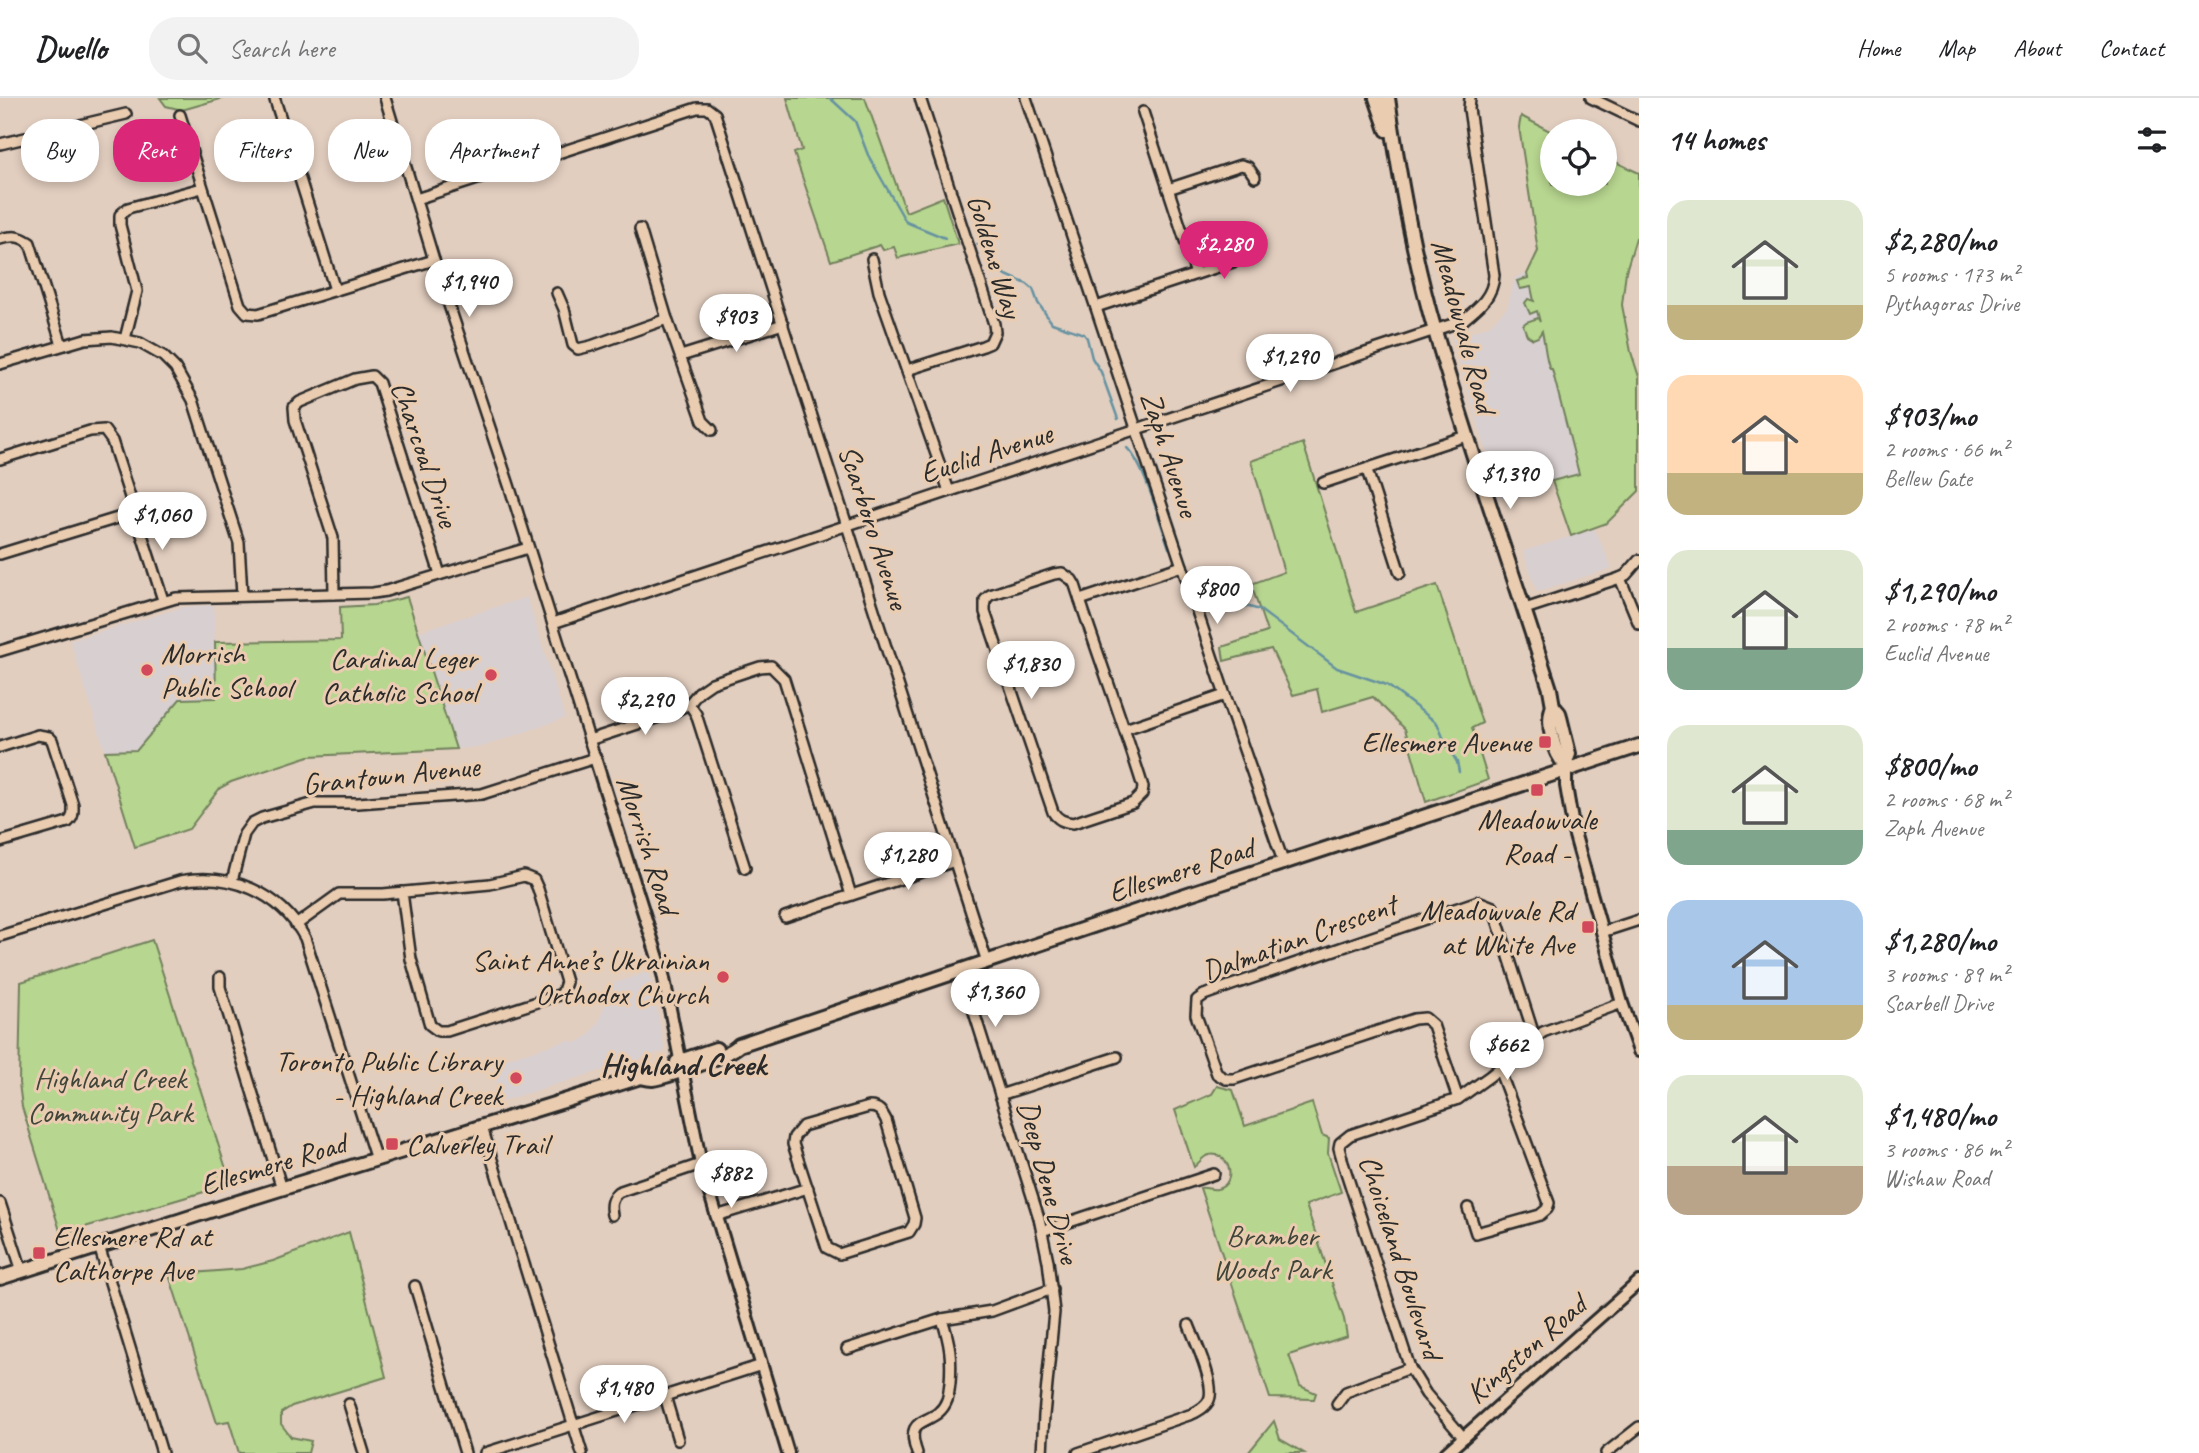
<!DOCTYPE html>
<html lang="en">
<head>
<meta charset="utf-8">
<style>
  body { margin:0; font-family:Caveat,sans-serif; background:#f2f2f2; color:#202124; height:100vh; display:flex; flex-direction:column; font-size:26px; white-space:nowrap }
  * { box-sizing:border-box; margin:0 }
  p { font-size:23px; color:#757577 }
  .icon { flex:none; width:38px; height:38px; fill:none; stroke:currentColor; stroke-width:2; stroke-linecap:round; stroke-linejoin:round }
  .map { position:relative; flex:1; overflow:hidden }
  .drawer { display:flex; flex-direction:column; background:#fff; width:560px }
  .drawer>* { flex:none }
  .hud { position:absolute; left:21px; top:21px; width:665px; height:63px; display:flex; gap:14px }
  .controls { position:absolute; left:1540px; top:21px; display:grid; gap:14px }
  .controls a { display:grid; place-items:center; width:77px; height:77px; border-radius:50%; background:#fff; box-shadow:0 4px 10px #0003; font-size:35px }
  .price { position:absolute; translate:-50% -60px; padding:0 16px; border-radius:24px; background:#fff; color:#222; font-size:23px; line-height:46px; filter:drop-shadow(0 2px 4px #0008) }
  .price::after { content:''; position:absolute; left:50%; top:42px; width:21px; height:16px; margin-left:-10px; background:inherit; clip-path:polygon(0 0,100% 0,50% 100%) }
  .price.current { background:#db2777; color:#fff }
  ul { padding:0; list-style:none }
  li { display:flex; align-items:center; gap:21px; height:175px; padding:0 28px }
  li span { display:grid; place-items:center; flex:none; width:196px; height:140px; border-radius:21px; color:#555 }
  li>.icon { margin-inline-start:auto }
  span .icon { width:84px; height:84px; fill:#fffc; stroke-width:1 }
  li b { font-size:30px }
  h2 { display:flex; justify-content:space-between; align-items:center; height:84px; padding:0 28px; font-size:30px }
  .tag { padding:0 24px; border-radius:28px; background:#fff; box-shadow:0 4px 10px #0003; font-size:24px; line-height:63px }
  .tag.current { background:#db2777; color:#fff }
  header { display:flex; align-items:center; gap:42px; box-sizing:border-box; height:98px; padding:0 35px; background:#fff; border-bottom:2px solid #e0e0e0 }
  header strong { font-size:33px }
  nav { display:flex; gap:38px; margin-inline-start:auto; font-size:24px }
  .search { width:490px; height:63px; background:#f2f2f2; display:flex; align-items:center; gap:18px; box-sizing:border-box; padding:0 24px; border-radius:28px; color:#757577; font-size:26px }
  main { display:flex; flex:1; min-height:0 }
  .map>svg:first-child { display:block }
  .built { fill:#d8cfd0 }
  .green { fill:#b7d68f; stroke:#71805d; stroke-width:2 }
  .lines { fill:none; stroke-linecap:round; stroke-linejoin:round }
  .stream { stroke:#6692a1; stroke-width:2.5 }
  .minor-casing { stroke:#2b2b2b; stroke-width:14 }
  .tertiary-casing { stroke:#2b2b2b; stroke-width:16 }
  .secondary-casing { stroke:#2b2b2b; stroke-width:18 }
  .minor { stroke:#eacdb1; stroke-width:9 }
  .tertiary { stroke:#eacdb1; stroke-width:10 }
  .secondary { stroke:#eacdb1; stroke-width:12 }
  .poi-dot { fill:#d1495b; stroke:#eacdb1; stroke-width:2.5 }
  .labels { text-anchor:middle; stroke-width:6; stroke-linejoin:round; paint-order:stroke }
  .street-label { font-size:30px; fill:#2b2b2b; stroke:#eacdb1 }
  .poi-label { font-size:30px; fill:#2b2b2b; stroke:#eacdb1; text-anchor:end }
  .park-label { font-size:30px; fill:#40453a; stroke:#eacdb1 }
  .neighbourhood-label { font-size:32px; font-weight:bold; fill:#2b2b2b; stroke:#eacdb1 }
</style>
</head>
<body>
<header>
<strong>Dwello</strong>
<div class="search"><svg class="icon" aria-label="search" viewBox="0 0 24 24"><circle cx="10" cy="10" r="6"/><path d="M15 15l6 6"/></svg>Search here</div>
<nav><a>Home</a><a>Map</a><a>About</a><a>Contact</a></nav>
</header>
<main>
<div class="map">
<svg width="1639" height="1355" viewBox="0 0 1639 1355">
  <rect width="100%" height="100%" fill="#e2cebf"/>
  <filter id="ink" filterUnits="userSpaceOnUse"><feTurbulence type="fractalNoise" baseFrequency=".0143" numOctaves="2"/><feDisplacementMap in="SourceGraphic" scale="14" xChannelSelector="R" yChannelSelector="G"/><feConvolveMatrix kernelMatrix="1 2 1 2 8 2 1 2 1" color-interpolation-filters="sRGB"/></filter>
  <g filter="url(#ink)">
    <g class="built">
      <polygon points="1527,176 1579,376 1552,383 1501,400 1452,241 1488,228 1507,210 1515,179"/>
      <polygon points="1595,431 1612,470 1537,494 1523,453"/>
      <polygon points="527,499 565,620 482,649 456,651 417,534"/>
      <polygon points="214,507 216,600 180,602 137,652 105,653 70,543 184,509"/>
      <polygon points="649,874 665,953 502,1003 492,965 568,942 576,945 588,938 598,925 604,908 608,887"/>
    </g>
    <g class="green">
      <polygon points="160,0 224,0 182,12 166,8"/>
      <polygon points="787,0 865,0 906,114 943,99 958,146 898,160 894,149 883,152 880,147 831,163 794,55 802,52"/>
      <path d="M1521 18 1552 34V86H1605V59L1639 75V141L1636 140 1626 173 1622 207 1631 254 1639 279V393L1607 425 1571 438 1552 383 1579 376 1552 271H1550C1545 260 1545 245 1542 233L1538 239 1533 241 1527 237 1523 227 1526 224 1538 220 1540 224 1537 213 1530 216 1525 205 1528 201 1534 203 1531 189 1520 191 1517 183 1528 180 1527 176 1538 153 1519 29Z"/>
      <polygon points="1303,345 1356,514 1437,487 1482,625 1472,630 1488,682 1426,704 1405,631 1373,599 1322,614 1317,591 1293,597 1271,551 1224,563 1222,549 1267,534 1251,486 1284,474 1251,363"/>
      <polygon points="407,499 456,651 309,658 231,684 220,690 189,731 135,749 105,653 137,652 180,601 216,600 215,544 341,542 340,509 374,507"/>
      <polygon points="152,842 231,1086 61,1136 22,1009 19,985 21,884"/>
      <path d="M1217 988 1233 992 1245 1028 1312 1005 1322 1037 1329 1040 1328 1055 1341 1094 1306 1107 1344 1221 1347 1238 1289 1257 1300 1288 1316 1295 1314 1301 1270 1300 1200 1090C1206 1089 1211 1092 1217 1091 1240 1085 1228 1049 1206 1058 1201 1061 1198 1066 1194 1069L1175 1012 1212 996Z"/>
      <polygon points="349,1134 386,1279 292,1308 281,1315 281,1326 291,1339 311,1343 308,1355 239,1355 229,1323 217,1325 169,1177 242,1171 273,1163"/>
      <polygon points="1274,1323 1280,1341 1304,1355 1248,1355"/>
    </g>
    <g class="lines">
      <g class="stream">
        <polyline points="830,0 855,23 868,57 906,124 945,140"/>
        <polyline points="977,146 986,149 1004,176 1027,186 1033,191 1038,205 1052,225 1084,236 1087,240 1092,260 1101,274 1118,321"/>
        <path d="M1127 350C1145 367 1160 425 1169 450"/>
        <polyline points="1198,469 1221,496 1235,505 1260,512 1337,570 1387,587 1437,625 1445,644 1457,664 1459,674"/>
      </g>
      <g class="minor-casing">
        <g id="minor">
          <polyline points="1026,0 1225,597 1284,766"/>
          <polyline points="1591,0 1639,23"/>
          <polyline points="275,2 335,192"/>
          <polyline points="1143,14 1196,176"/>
          <polyline points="180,17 240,207 247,215 258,216 434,162"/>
          <polyline points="0,46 126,16"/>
          <polyline points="1168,91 1241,67 1248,69 1255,79"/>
          <polyline points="416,101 697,10 707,10 715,16 987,864"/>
          <polyline points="640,131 667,221 703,323 712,332"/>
          <path d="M0 141C12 138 19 137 30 145L62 247"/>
          <polyline points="872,161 879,194 949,393"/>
          <polyline points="557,195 564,211 573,247 578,251 591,248 667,221"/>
          <polyline points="1096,209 1242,161"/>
          <polyline points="125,241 137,193 120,127 120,117 128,110 202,90"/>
          <polyline points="681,258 783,226"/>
          <polyline points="0,266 85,241 112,239 140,245 163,258 175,270 193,302 239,445 242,497"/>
          <polyline points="907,272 983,248 990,245 995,234 994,226 920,0"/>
          <polyline points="0,361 90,333 104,332 112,343 163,502"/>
          <polyline points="1367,372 1400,475"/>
          <polyline points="1323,385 1466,338"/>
          <polyline points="0,456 134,415"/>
          <path d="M1062 475 1072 482 1075 487C1097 555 1122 621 1143 689L1142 696 1133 705 1073 725C1064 724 1058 722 1053 714L985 514V502L990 497 1054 476Z"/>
          <polyline points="1620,480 1639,526"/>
          <polyline points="334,496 333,440 295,322 294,309 300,304 355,281 372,278 379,285 440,476"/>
          <polyline points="1080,502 1182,468"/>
          <polyline points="1525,511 1620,480 1626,477 1639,462"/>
          <path d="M553 525 1462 223C1478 210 1493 199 1494 177L1469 11 1470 0"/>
          <polyline points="0,553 176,500 373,495 386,493 528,450"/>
          <polyline points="689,606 696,616 745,770"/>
          <polyline points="1125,631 1225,597"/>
          <polyline points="589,642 671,615 689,606 699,594 712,585 760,569 771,568 784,581 851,797"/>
          <path d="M0 649 38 637 49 639 52 642 73 707C73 714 74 719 68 724L0 744"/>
          <polyline points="232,783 244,736 252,725 262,720 315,705 358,705 482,696 595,660 509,387 434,162 385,0"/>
          <polyline points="785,819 955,763"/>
          <polyline points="296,827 339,796 383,796 490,786 524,778 534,782 538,791 566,884 562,896 447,933 438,933 430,927 411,861 402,794"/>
          <polyline points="1602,834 1639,822"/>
          <path d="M0 838 180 783C230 774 280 794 305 840L376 1062"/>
          <polyline points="961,873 1039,1120 1048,1163 1054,1214 1044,1317 1042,1355"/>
          <polyline points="220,879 220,889 282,1091"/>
          <polyline points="1000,997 1117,959"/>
          <polyline points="1458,1001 1433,927 1425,920 1414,921 1234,981 1226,981 1217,976 1196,917 1197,902 1204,897 1232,887 1478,803 1493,809 1535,940"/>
          <path d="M869 1009C879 1009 882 1014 886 1022L915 1120 914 1126 909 1134 839 1156 827 1150 793 1046 794 1039 803 1028Z"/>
          <polyline points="482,1029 582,1355"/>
          <polyline points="0,1105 22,1173"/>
          <polyline points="1468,1110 1476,1135 1540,1117 1547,1111 1549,1105 1499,971"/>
          <path d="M612 1117C610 1107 611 1101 618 1094L701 1066"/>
          <polyline points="716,1118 808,1090"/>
          <polyline points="1042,1133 1214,1076"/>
          <polyline points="99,1148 162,1355"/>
          <polyline points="415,1188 465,1355"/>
          <polyline points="847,1251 942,1221 992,1213 1052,1191"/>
          <polyline points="665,1298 678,1342"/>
          <polyline points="349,1306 364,1355"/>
          <polyline points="1337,1306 1346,1294 1410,1270"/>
          <polyline points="1463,1339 1426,1296 1410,1270 1344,1068 1339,1050 1340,1045 1350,1037 1458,1001 1490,978 1543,934 1622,905"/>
          <polyline points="485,1355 762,1267"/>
          <path d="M917 1355C902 1313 936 1331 947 1302 949 1297 949 1291 950 1285 952 1260 950 1245 942 1221"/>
          <path d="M1078 1355 1192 1316C1198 1313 1206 1309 1209 1302 1216 1287 1195 1243 1189 1227"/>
          <polyline points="1606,1355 1639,1329"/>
        </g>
      </g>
      <g class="tertiary-casing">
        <g id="tertiary">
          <polyline points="595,660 663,876 701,1066 788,1355"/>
          <polyline points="1566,672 1566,688 1574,734 1622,905 1639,953"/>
          <polyline points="1446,1355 1639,1184"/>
        </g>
      </g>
      <g class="secondary-casing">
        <g id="secondary">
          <polyline points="1376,0 1387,32"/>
          <path d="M1388 0C1399 78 1413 158 1435 233 1470 354 1512 472 1550 591L1553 608 1559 615 1569 656 1565 666 1566 672"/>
          <path d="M1553 608C1546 623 1553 655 1565 666"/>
          <polyline points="677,964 716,951"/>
          <path d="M641 979C645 980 648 981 652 981 666 979 731 957 739 947L1182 798 1639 648"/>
          <polyline points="0,1180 219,1110 641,979 646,975"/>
        </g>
      </g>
      <use href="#minor" class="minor"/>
      <use href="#tertiary" class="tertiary"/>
      <use href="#secondary" class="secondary"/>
    </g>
  </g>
  <g class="poi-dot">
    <circle cx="147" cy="572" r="7"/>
    <circle cx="491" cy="577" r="7"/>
    <rect x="1538" y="637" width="14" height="14" rx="3.5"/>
    <rect x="1530" y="685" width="14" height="14" rx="3.5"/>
    <rect x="1581" y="822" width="14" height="14" rx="3.5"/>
    <circle cx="723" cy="879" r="7"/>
    <circle cx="516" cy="980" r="7"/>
    <rect x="385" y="1039" width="14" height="14" rx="3.5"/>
    <rect x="32" y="1148" width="14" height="14" rx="3.5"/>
  </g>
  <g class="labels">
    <g class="street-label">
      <text transform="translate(995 158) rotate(73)" y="10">Goldene Way</text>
      <text transform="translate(1464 228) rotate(75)" y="10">Meadowvale Road</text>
      <text transform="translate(986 355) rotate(-18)" y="10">Euclid Avenue</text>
      <text transform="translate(425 356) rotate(71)" y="10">Charcoal Drive</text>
      <text transform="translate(1170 356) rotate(72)" y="10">Zaph Avenue</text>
      <text transform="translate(874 429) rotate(72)" y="10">Scarboro Avenue</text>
      <text transform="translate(391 677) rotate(-6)" y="10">Grantown Avenue</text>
      <text transform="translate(648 747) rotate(72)" y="10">Morrish Road</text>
      <text transform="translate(1181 772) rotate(-18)" y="10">Ellesmere Road</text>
      <text transform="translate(1299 840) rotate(-20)" y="10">Dalmatian Crescent</text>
      <text transform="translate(273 1066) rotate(-17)" y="10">Ellesmere Road</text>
      <text transform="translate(1049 1084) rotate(75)" y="10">Deep Dene Drive</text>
      <text transform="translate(1401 1159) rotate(72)" y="10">Choiceland Boulevard</text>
      <text transform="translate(1526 1251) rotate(-41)" y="10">Kingston Road</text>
    </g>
    <g class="poi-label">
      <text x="161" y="565" text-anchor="start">Morrish<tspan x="161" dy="34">Public School</tspan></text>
      <text x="477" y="570">Cardinal Leger<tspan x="477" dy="34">Catholic School</tspan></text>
      <text x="1531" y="654">Ellesmere Avenue</text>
      <text x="1537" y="731" text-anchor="middle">Meadowvale<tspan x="1537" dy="34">Road -</tspan></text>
      <text x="1574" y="822">Meadowvale Rd<tspan x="1574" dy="34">at White Ave</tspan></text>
      <text x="709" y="872">Saint Anne’s Ukrainian<tspan x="709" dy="34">Orthodox Church</tspan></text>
      <text x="502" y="973">Toronto Public Library<tspan x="502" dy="34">- Highland Creek</tspan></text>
      <text x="406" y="1056" text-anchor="start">Calverley Trail</text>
      <text x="53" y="1148" text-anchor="start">Ellesmere Rd at<tspan x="53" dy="34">Calthorpe Ave</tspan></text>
    </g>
    <g class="park-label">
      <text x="110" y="990">Highland Creek<tspan x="110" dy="34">Community Park</tspan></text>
      <text x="1272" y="1147">Bramber<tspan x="1272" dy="34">Woods Park</tspan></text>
    </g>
    <g class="neighbourhood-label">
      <text x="683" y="977">Highland Creek</text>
    </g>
  </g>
</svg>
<div class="controls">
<a><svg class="icon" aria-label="locate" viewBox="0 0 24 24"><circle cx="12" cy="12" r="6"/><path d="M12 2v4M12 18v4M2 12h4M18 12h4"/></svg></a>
</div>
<b class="price current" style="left:1224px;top:183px">$2,280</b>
<b class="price" style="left:469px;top:221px">$1,940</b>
<b class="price" style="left:736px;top:256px">$903</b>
<b class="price" style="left:1290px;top:296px">$1,290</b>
<b class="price" style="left:1510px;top:413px">$1,390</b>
<b class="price" style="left:162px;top:454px">$1,060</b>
<b class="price" style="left:1217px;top:528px">$800</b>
<b class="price" style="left:1031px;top:603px">$1,830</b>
<b class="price" style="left:645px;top:639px">$2,290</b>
<b class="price" style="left:908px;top:794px">$1,280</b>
<b class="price" style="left:995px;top:931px">$1,360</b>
<b class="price" style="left:1507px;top:984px">$662</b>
<b class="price" style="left:731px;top:1112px">$882</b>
<b class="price" style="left:624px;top:1327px">$1,480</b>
<div class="hud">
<a class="tag">Buy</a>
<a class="tag current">Rent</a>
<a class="tag">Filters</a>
<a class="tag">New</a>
<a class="tag">Apartment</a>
</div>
</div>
<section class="drawer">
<h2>14 homes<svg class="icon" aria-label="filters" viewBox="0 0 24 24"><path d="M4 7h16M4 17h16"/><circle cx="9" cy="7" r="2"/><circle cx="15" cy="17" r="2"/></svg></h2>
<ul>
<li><span style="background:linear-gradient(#dfe7d0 75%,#c2b280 0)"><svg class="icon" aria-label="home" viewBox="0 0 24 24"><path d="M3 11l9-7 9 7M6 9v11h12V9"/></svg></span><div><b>$2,280/mo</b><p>5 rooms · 173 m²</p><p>Pythagoras Drive</p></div></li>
<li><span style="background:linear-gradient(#ffd9b3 70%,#c2b280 0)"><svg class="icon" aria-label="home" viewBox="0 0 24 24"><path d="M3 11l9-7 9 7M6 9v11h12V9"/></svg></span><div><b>$903/mo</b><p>2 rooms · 66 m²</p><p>Bellew Gate</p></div></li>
<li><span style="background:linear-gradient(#dfe7d0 70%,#7fa58c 0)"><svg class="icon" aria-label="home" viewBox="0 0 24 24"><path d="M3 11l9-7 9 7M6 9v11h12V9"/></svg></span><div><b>$1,290/mo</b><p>2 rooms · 78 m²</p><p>Euclid Avenue</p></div></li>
<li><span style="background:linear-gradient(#dfe7d0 75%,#7fa58c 0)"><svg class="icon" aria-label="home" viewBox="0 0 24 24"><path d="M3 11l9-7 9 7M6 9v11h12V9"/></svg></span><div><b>$800/mo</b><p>2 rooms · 68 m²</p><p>Zaph Avenue</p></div></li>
<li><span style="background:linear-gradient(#a9c7e8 75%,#c2b280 0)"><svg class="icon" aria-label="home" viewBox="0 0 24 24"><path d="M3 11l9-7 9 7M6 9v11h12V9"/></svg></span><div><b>$1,280/mo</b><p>3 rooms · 89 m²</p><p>Scarbell Drive</p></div></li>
<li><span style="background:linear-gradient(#dfe7d0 65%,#b9a48a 0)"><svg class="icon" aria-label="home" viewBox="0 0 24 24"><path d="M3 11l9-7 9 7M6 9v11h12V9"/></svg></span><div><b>$1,480/mo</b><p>3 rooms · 86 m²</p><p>Wishaw Road</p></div></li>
</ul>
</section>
</main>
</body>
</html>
